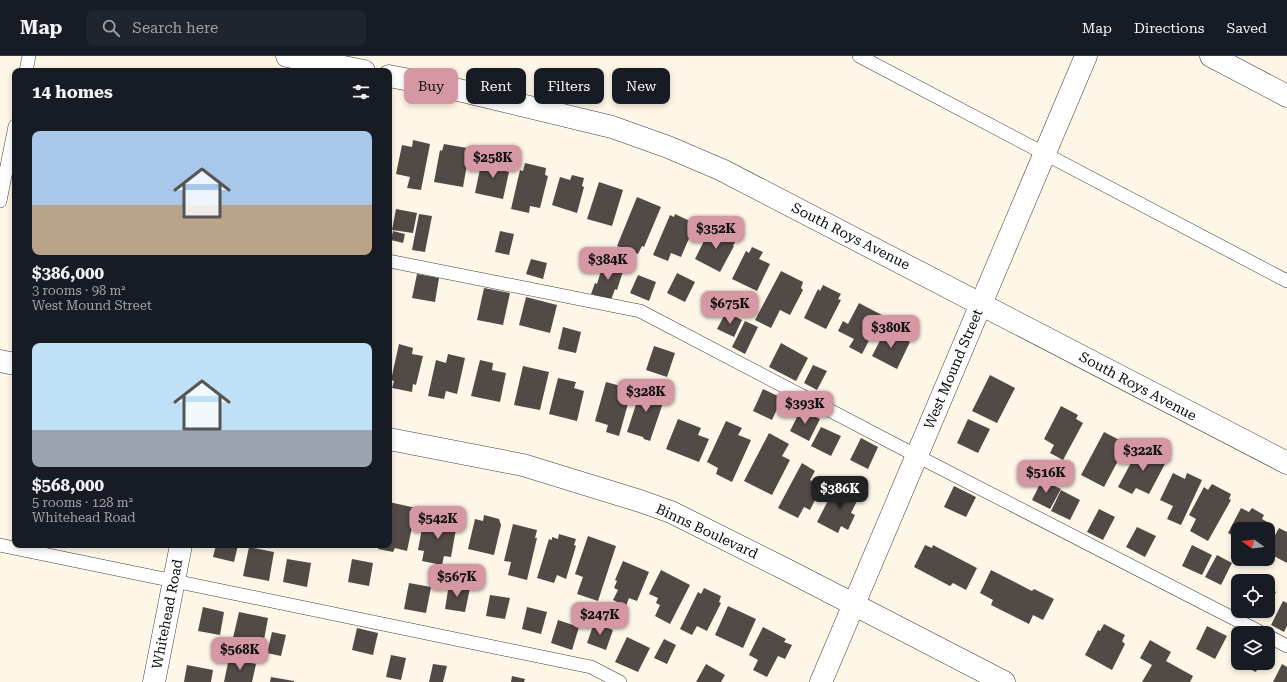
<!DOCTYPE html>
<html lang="en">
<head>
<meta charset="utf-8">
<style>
  body { margin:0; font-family:"Roboto Serif",serif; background:#20242c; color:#f1f3f6; height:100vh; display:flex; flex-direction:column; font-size:15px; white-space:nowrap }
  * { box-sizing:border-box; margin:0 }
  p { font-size:13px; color:#9ea1a6 }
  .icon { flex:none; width:22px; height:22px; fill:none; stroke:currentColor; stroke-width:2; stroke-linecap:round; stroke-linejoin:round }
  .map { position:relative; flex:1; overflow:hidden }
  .drawer { position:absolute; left:12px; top:12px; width:380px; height:480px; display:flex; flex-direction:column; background:#171b24; border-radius:8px; box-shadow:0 2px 6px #0003 }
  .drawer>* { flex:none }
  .banner { position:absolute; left:404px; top:12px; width:380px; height:36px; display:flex; gap:8px }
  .needle { width:26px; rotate:285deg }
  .buttons { position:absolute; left:1231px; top:466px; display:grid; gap:8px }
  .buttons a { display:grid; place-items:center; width:44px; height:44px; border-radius:8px; background:#171b24; box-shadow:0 2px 6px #0003; font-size:20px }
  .price { position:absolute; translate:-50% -34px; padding:0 9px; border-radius:8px; background:#d697a5; color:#111; font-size:13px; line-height:26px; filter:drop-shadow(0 1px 2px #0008) }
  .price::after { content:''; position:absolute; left:50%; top:24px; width:12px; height:9px; margin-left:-6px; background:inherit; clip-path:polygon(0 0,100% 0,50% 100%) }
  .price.selected { background:#222; color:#fff }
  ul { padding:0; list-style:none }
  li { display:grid; align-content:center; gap:8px; height:212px; padding:0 20px }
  li span { display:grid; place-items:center; height:124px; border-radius:8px; color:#555 }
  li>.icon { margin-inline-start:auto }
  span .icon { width:72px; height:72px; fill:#fffc; stroke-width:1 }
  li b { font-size:17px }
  h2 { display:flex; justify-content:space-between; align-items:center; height:48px; padding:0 20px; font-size:17px }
  .pill { padding:0 14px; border-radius:8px; background:#171b24; box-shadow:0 2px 6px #0003; font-size:14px; line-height:36px }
  .pill.selected { background:#d697a5; color:#111 }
  header { display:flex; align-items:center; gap:24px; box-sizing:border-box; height:56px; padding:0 20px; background:#171b24; border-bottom:1px solid #363941 }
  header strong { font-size:19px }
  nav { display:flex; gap:22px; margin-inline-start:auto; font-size:14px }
  .search { width:280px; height:36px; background:#20242c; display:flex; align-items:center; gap:10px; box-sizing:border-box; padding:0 14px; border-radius:8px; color:#9ea1a6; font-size:15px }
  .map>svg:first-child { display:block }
  .building { fill:#524a47 }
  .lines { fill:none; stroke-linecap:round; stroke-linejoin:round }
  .lane-casing { stroke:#3d3d3d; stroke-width:14 }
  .street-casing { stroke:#3d3d3d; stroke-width:23 }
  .lane { stroke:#fff; stroke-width:13 }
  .street { stroke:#fff; stroke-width:22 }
  .labels { text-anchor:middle; stroke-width:4; stroke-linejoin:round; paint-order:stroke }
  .street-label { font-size:14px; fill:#0a0a0a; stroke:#fff }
</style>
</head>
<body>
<header>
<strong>Map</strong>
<div class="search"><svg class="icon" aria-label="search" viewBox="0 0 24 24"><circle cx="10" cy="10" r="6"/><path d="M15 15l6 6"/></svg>Search here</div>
<nav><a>Map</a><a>Directions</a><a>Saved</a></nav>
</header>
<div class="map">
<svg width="1287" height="626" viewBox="0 0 1287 626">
  <rect width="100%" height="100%" fill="#fef7e7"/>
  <g class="building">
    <polygon points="413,84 430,88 421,134 407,132 410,121 396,118 402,89 412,91"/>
    <polygon points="444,88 467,92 465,102 468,103 463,131 434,126 440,94 442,95"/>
    <polygon points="485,102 507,107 505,115 509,116 503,143 475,137 480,113 482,114"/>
    <polygon points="525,107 546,112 545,119 548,120 540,152 530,150 529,157 511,153 520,114 523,115"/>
    <polygon points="572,119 584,122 582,130 584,131 577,157 552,149 560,121 570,124"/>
    <polygon points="599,126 623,134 612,170 587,163"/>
    <polygon points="637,141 661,151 644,191 642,190 638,198 617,190"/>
    <polygon points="396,153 417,157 413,177 392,174"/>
    <polygon points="419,158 432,160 425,196 412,194"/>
    <polygon points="675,158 692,166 690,171 693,173 681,201 671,197 668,205 653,199 670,159 674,161"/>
    <polygon points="713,172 736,184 733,190 734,190 720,216 695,203 708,177 710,178"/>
    <polygon points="393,175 405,178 403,187 391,184"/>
    <polygon points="500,175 514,178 509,199 495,196"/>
    <polygon points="752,191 763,196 759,203 770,208 757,235 732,223 746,195 749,197"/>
    <polygon points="531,203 547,207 543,223 526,218"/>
    <polygon points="604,205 624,212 617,234 615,233 611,244 591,238 595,227 597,228"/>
    <polygon points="781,215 803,226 801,232 803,234 790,259 780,254 771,272 755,264"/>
    <polygon points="677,217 695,226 685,246 667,237"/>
    <polygon points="417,218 439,222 435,246 412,242"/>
    <polygon points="638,219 656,226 649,245 630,237"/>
    <polygon points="823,229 841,238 838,243 841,244 826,273 804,262 818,233 820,235"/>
    <polygon points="484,232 510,237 503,269 477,264"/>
    <polygon points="526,241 557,249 550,277 519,269"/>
    <polygon points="859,247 882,259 862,298 849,291 854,283 838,275 843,265 848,268"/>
    <polygon points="726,256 742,264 734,281 717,273"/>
    <polygon points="745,265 758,271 745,298 732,291"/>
    <polygon points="563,271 581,276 576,297 558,293"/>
    <polygon points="886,273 910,286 897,313 872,300"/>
    <polygon points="781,287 808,302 796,325 769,311"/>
    <polygon points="399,288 413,292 412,298 423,300 416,329 413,328 412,336 392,332 394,325 391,324"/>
    <polygon points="654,290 675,297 667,321 646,314"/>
    <polygon points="448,298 465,302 457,338 446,335 444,343 428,340 436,304 446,307"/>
    <polygon points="480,304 493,307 492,314 506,317 500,346 471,340"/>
    <polygon points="813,309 827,315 817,334 804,327"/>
    <polygon points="523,310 549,316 540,354 514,349"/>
    <polygon points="990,319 1015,332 997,367 972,355"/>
    <polygon points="558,322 576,326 574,332 584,335 577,365 549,358"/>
    <polygon points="606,326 632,333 619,380 606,376 608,369 595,365"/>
    <polygon points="642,330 666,338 650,385 644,383 643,381 627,376"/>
    <polygon points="763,333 782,342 772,364 753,355"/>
    <polygon points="1061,350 1078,359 1076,363 1083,367 1063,404 1050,397 1054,389 1044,383"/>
    <polygon points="801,353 820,363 809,385 790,375"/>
    <polygon points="678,363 701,372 698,379 709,383 699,406 666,393"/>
    <polygon points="968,363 990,373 978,397 957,387"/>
    <polygon points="726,365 742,372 738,379 751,384 732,426 716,418 718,412 707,406"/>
    <polygon points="821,371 841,380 831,400 811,390"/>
    <polygon points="1104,376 1127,388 1104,431 1081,419"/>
    <polygon points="769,377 789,388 782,400 790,404 772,439 744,425"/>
    <polygon points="861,382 878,391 868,413 850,404"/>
    <polygon points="1140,390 1167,404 1149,438 1136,432 1132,438 1118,431"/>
    <polygon points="802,407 815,415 810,424 822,430 810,454 804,451 798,462 778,452"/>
    <polygon points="1173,417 1185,423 1187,417 1202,424 1181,469 1167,463 1173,450 1160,444"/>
    <polygon points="1042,424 1061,433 1050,453 1032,444"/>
    <polygon points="1212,428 1231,438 1229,443 1231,444 1208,485 1190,475 1196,463 1189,459 1204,431 1208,434"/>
    <polygon points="847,430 861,437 851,457 855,459 848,474 841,470 838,477 817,466 834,433 844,437"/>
    <polygon points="954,430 976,441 966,461 944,451"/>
    <polygon points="1061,434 1080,444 1070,464 1051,455"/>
    <polygon points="389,446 416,452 407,495 395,492 393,496 378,493 379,489 389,489"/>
    <polygon points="1241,452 1249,456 1252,452 1264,459 1262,463 1271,468 1268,473 1238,473 1238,482 1228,477"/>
    <polygon points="1099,453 1115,461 1103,484 1087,476"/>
    <polygon points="442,458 454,460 452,472 456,473 451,501 444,500 442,509 422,505 424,495 418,494 423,467 432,469 433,464 440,465"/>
    <polygon points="484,459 499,463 501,469 494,499 468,493 475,463 483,465"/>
    <polygon points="513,468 537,474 535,482 537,482 527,524 508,519 511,506 504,505"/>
    <polygon points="1137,471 1156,480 1145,501 1126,491"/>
    <polygon points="1279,472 1287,476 1287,507 1268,497 1268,492"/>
    <polygon points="559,478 576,483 574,489 576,490 566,523 557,519 554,527 537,522 549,483 552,484 552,481 558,483"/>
    <polygon points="588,480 616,490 598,545 577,538 583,521 575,518"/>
    <polygon points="216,489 238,489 234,506 213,501"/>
    <polygon points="925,489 932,492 933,489 977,512 966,534 953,527 950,530 914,511"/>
    <polygon points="1192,489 1212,499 1202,519 1182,510"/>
    <polygon points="249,491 274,496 269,525 243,520"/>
    <polygon points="1217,499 1232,507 1221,529 1205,521"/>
    <polygon points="287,503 311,507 307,531 283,526"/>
    <polygon points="352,503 373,507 369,530 348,526"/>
    <polygon points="623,505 649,516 637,545 629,542 626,550 613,544 618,534 614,532 617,525 615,524"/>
    <polygon points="661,514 690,529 670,568 655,560 660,549 656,547 658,542 649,538"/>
    <polygon points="991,514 1032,535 1034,533 1054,543 1043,564 1033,559 1029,568 991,549 993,544 980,537"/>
    <polygon points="409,527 431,531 426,557 404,553"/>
    <polygon points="449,528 470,532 465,556 445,553"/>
    <polygon points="704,532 721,540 719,546 721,547 707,575 697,570 692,579 680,573 698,536 701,538"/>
    <polygon points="1268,532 1276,536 1268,552"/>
    <polygon points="490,539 510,542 505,563 486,560"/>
    <polygon points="1283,545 1287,547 1287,570 1284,576 1271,569"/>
    <polygon points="728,550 756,563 743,592 715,579"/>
    <polygon points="203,551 224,556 220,579 198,575"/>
    <polygon points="527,551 547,556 541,578 522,573"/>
    <polygon points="239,556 268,562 263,589 233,582"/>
    <polygon points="558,564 579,571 572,594 551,587"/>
    <polygon points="594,567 613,574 606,594 587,587"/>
    <polygon points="1104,568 1125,579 1122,585 1125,588 1112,614 1085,599 1098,574 1100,575"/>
    <polygon points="1207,570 1227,580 1215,603 1196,593"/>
    <polygon points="763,571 786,583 784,586 792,589 785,603 778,600 767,621 753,614 758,604 749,599"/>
    <polygon points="357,572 378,577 373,599 352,594"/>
    <polygon points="272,576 286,579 281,600 267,597"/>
    <polygon points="627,581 650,592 638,616 615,606"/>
    <polygon points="664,583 676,589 667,608 654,602"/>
    <polygon points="1150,584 1171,596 1166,605 1193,620 1190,626 1142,626 1152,609 1140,602"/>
    <polygon points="391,599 406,602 401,624 386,621"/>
    <polygon points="229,602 256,608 252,626 224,626"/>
    <polygon points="1247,607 1260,607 1256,616 1245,611"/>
    <polygon points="433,608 447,610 443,626 429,626"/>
    <polygon points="706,608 725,619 721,626 696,626"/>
    <polygon points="1282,608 1287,611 1287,626 1273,626"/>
    <polygon points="187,609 213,614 211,626 184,626"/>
    <polygon points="512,620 525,623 524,626 511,626"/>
    <polygon points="271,621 294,625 294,626 270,626"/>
  </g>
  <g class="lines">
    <g class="lane-casing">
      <g id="lane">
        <polyline points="859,0 1287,225"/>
        <polyline points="26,15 29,0"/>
        <polyline points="0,145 15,70"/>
        <polyline points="389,205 640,255 917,400 1262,577"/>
        <polyline points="0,489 591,611 620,626"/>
        <polyline points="1268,580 1287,590"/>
      </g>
    </g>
    <g class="street-casing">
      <g id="street">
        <polyline points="287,0 364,15"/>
        <polyline points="1211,0 1287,40"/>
        <polyline points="389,20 446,31 612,71 668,91 722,114 1287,407"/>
        <polyline points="0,305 15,308"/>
        <polyline points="389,383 523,409 640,445 671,456 789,515 1004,626"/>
        <polyline points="154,626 181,489"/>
        <polyline points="821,626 1086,0"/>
      </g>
    </g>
    <use href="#lane" class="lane"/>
    <use href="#street" class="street"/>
  </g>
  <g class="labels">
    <g class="street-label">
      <text transform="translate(851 180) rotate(27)" y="5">South Roys Avenue</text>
      <text transform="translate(953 313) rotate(-67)" y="5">West Mound Street</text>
      <text transform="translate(1138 330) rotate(28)" y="5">South Roys Avenue</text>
      <text transform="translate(707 475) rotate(25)" y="5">Binns Boulevard</text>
      <text transform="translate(167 558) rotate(-79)" y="5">Whitehead Road</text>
    </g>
  </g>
</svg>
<div class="buttons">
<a><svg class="needle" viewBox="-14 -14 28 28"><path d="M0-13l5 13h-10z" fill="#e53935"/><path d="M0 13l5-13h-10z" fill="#9ea1a6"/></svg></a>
<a><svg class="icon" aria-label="locate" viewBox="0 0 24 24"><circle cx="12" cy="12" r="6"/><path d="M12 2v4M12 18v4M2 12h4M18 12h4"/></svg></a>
<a><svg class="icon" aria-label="layers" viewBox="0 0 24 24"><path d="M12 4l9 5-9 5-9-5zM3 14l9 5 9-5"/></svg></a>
</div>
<b class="price" style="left:493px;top:123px">$258K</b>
<b class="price" style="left:716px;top:194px">$352K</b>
<b class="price" style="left:608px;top:225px">$384K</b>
<b class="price" style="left:730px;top:269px">$675K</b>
<b class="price" style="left:891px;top:293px">$380K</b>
<b class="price" style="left:646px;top:357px">$328K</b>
<b class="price" style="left:805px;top:369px">$393K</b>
<b class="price" style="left:1143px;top:416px">$322K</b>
<b class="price" style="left:1046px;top:438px">$516K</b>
<b class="price selected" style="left:840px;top:454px">$386K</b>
<b class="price" style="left:438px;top:484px">$542K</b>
<b class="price" style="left:457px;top:542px">$567K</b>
<b class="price" style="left:600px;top:580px">$247K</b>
<b class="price" style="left:240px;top:615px">$568K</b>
<div class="banner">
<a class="pill selected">Buy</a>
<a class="pill">Rent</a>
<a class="pill">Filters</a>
<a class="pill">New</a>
</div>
<section class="drawer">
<h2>14 homes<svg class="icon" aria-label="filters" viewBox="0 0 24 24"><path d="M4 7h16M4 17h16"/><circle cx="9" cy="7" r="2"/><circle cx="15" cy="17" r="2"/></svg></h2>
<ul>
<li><span style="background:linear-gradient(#a9c7e8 60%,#b9a48a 0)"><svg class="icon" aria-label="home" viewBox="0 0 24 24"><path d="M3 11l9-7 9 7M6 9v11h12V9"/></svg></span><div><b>$386,000</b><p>3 rooms · 98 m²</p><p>West Mound Street</p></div></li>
<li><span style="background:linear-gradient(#bfe0f5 70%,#9aa5b1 0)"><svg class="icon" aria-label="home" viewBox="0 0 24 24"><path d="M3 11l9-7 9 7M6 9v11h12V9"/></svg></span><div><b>$568,000</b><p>5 rooms · 128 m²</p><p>Whitehead Road</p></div></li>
</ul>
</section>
</div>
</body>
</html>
